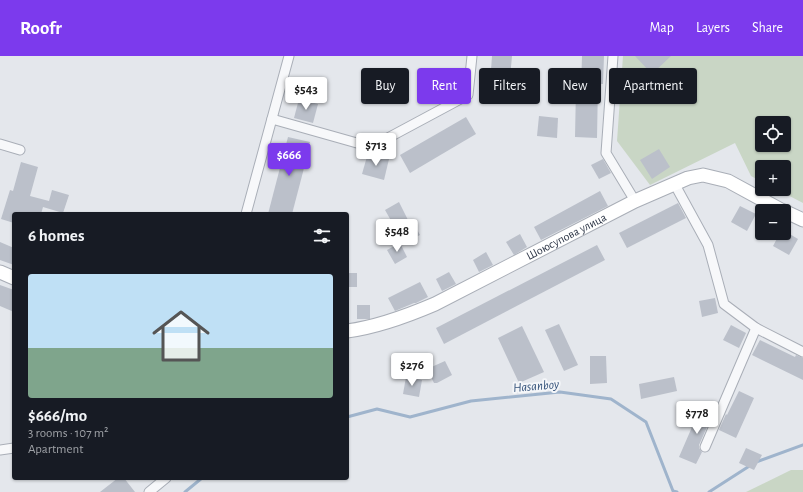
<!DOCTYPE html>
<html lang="en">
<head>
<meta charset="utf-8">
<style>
  body { margin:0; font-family:"Alegreya Sans",sans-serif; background:#242831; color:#f1f3f6; height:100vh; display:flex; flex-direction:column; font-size:15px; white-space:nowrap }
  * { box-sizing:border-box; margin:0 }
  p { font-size:13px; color:#9ea1a6 }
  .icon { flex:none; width:22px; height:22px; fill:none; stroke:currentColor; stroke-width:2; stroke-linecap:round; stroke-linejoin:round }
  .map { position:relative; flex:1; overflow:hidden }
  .panel { position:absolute; left:12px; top:156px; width:337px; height:268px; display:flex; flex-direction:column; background:#171b24; border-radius:4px; box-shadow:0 1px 3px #0004 }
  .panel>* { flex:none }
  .guide { position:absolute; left:361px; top:12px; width:380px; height:36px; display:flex; gap:8px }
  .fabs { position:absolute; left:755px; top:60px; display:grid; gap:8px }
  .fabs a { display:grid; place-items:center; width:36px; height:36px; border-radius:4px; background:#171b24; box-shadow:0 1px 3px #0004; font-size:20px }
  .price { position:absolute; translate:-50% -34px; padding:0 9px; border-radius:4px; background:#fff; color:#222; font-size:13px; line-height:26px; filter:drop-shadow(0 1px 2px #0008) }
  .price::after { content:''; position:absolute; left:50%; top:24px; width:12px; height:9px; margin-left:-6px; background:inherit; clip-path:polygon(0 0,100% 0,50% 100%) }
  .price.on { background:#7c3aed; color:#fff }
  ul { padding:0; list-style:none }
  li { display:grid; align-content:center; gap:8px; height:212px; padding:0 16px }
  li span { display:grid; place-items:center; height:124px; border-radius:4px; color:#555 }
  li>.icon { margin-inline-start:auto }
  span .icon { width:72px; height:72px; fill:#fffc; stroke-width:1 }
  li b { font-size:17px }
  h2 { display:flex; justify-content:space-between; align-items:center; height:48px; padding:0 16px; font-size:17px }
  .chip { padding:0 14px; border-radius:4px; background:#171b24; box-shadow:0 1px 3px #0004; font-size:14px; line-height:36px }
  .chip.on { background:#7c3aed; color:#fff }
  header { display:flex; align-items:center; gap:24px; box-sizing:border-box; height:56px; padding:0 20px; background:#7c3aed; color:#fff }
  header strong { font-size:19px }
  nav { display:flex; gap:22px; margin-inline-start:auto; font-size:14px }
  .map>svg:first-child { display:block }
  .green { fill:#c9d6c5; fill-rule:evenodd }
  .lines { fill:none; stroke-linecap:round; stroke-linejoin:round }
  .stream { stroke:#9fb4cc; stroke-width:3 }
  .building { fill:#bbc0ca }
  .street-casing { stroke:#a9aeb7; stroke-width:11 }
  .secondary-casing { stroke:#a9aeb7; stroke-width:15 }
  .street { stroke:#f7f8fa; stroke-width:9 }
  .secondary { stroke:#fff; stroke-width:13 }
  .labels { text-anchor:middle; stroke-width:4; stroke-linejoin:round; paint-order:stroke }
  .street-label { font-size:12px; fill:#2b3445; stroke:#f4f6f9 }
  .water-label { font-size:13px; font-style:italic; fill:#34527a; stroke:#f4f6f9 }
</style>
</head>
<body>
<header>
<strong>Roofr</strong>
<nav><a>Map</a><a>Layers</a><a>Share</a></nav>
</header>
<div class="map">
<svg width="803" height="436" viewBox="0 0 803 436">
  <rect width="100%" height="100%" fill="#e4e7ec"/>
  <g class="green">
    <path d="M623 0H803V147L776 133H784V111H762V126L751 120 735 87 650 129 617 85ZM762 67H784V89H762Z"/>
    <polygon points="791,414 803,414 803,436 746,436"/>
  </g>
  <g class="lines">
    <g class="stream">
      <polyline points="347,361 377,353 410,361 471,345 560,336 611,343 646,366 673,435 677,436"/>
      <polyline points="756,406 803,389"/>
      <polyline points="185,436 202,422"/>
      <polyline points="709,436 751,409"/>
    </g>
  </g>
  <g class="building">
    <polygon points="492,0 512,0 508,44 489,42"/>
    <polygon points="582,0 604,0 603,28 598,28 597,82 575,81 576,32 581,33"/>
    <polygon points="635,0 671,0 652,18"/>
    <polygon points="299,43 318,48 313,67 294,62"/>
    <polygon points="539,60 558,62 557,82 537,80"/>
    <polygon points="466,61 476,78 410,117 400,99"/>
    <polygon points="288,81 310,86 303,116 292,158 268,158"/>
    <polygon points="659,93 670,111 652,123 640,104"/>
    <polygon points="368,97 389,103 384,124 362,118"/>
    <polygon points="603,103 611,117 599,123 591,109"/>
    <polygon points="21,106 38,111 30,140 49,145 52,134 69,139 63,157 43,151 41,158 14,158 14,167 1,163 10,134 13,135"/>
    <polygon points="600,135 608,150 541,184 534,171"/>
    <polygon points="399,146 411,170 414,168 420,179 406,186 396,166 393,168 385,154"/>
    <polygon points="678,147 686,162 627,192 619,177"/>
    <polygon points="740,150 756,158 747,175 731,166"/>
    <polygon points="780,177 788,177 798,183 789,199 773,190"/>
    <polygon points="520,178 527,191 514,199 506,186"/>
    <polygon points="0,186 14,192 14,209 0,204"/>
    <polygon points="400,187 407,201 395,208 387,194"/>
    <polygon points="597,189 605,204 444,288 436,272"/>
    <polygon points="486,196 493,209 479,216 473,204"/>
    <polygon points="449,216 456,228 442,235 436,223"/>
    <rect x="347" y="217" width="10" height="14"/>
    <polygon points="420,226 428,241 416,247 414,247 395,255 388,242"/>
    <polygon points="0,229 14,234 14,256 0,250"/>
    <polygon points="715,242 718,257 702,261 699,245"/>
    <rect x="357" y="249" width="13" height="14"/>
    <polygon points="559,268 578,309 564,315 545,274"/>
    <polygon points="731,269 746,277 739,292 723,284"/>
    <polygon points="522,270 544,316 519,327 498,282"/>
    <polygon points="760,284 795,301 796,299 803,302 803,324 752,299"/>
    <polygon points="590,300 606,300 607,327 590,328"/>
    <polygon points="445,305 452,319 437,327 434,327 427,313"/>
    <polygon points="406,321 422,324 419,341 403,338"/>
    <polygon points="674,321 677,335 641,343 639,328"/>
    <polygon points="739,335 754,342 736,382 719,374 726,358 727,359"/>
    <polygon points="702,348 715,353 699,389 699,392 702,396 696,408 679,401"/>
    <polygon points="746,392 762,399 754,414 739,407"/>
    <polygon points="118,422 124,422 135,436 100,436"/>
  </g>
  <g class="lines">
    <g class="street-casing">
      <g id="street">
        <polyline points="613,0 606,97 635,145"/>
        <polyline points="272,63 371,91 468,39 472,0"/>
        <polyline points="0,88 20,94"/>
        <polyline points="674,127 708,189 724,248 756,272 803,296"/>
        <polyline points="246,158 289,0"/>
        <polyline points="705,391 756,272"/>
        <polyline points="0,394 14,392"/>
        <polyline points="149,436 166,422"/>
      </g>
    </g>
    <g class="secondary-casing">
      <g id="secondary">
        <polyline points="784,155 803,164"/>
        <polyline points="0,216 14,222"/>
        <path id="s1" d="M347 275C378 271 407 260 435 248L635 145 688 122 703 119 728 125 783 155"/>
      </g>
    </g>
    <use href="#street" class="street"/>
    <use href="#secondary" class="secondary"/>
  </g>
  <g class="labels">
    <g class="street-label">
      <text dy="4" stroke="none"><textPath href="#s1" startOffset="240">Шоюсупова улица</textPath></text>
    </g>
    <g class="water-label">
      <text transform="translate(536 329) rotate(-5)" y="5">Hasanboy</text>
    </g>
  </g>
</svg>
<div class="fabs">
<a><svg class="icon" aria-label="locate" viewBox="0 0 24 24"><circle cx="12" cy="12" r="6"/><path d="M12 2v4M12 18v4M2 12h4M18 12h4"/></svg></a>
<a>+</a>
<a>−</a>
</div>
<b class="price" style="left:306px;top:55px">$543</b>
<b class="price" style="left:376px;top:111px">$713</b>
<b class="price on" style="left:289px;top:121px">$666</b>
<b class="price" style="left:397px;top:197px">$548</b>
<b class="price" style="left:412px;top:331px">$276</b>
<b class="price" style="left:697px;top:379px">$778</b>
<div class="guide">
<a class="chip">Buy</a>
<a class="chip on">Rent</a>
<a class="chip">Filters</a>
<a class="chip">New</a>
<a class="chip">Apartment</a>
</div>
<section class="panel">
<h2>6 homes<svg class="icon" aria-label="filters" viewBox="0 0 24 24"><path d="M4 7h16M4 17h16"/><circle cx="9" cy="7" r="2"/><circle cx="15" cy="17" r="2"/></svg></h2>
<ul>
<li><span style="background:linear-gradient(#bfe0f5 60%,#7fa58c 0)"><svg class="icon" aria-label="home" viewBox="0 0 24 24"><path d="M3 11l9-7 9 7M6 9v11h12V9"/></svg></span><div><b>$666/mo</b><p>3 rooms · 107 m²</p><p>Apartment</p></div></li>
</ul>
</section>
</div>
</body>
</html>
